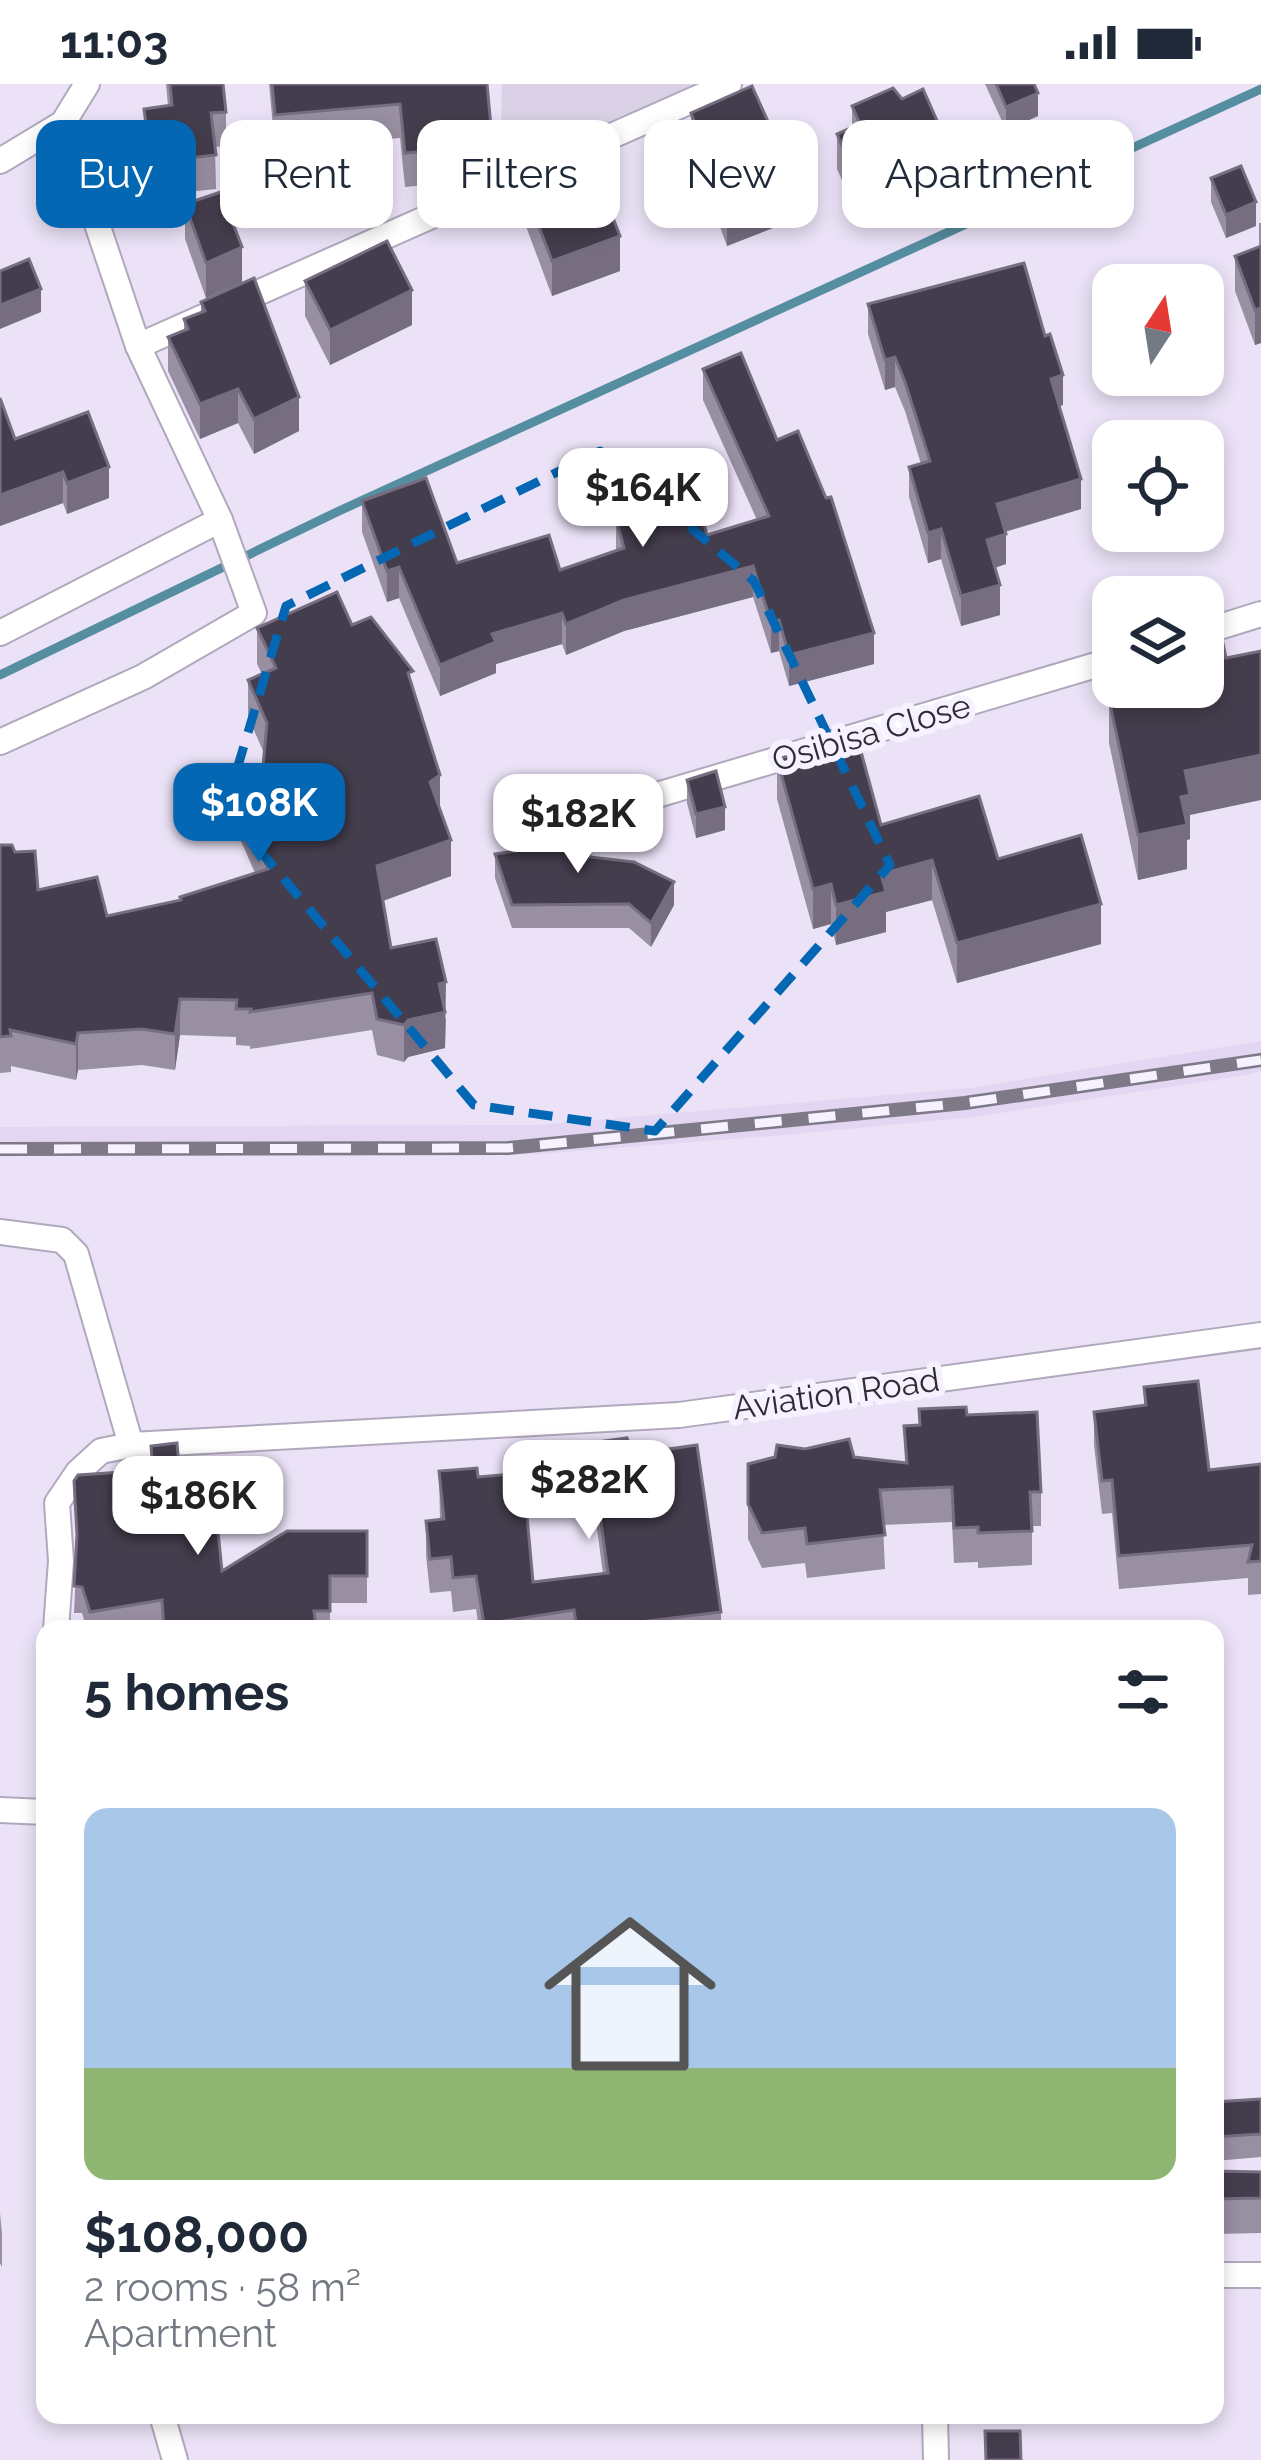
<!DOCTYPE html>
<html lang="en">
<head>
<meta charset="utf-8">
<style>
  body { margin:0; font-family:Raleway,sans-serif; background:#f2f2f3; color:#1f2937; height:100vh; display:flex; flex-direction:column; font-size:45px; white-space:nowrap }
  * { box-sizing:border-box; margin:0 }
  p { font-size:39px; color:#747a83 }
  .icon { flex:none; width:66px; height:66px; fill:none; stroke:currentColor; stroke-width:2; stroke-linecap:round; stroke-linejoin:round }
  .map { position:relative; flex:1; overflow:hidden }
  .side { position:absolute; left:36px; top:1536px; width:1188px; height:804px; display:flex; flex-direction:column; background:#fff; border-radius:24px; box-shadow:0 6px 18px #0003 }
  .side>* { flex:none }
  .hud { position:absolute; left:36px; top:36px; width:1191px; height:108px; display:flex; gap:24px }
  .needle { width:78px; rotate:12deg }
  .buttons { position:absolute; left:1092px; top:180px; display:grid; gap:24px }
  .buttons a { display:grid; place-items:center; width:132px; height:132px; border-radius:24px; background:#fff; box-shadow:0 6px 18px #0003; font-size:60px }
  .price { position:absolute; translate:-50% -102px; padding:0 27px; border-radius:24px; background:#fff; color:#222; font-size:39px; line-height:78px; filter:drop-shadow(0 3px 6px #0008) }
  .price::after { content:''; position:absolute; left:50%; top:72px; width:36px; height:27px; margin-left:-18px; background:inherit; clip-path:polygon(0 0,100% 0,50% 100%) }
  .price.selected { background:#0467b3; color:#fff }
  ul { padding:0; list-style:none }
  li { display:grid; align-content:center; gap:24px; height:636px; padding:0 48px }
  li+li { border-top:3px solid #e0e1e3 }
  li span { display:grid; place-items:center; height:372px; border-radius:24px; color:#555 }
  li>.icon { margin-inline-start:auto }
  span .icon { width:216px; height:216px; fill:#fffc; stroke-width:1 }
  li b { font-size:51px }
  h2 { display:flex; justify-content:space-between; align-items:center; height:144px; padding:0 48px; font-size:51px }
  .chip { padding:0 42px; border-radius:24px; background:#fff; box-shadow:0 6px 18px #0003; font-size:42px; line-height:108px }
  .chip.selected { background:#0467b3; color:#fff }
  .status { display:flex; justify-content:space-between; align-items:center; height:84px; padding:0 60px; background:#fff; direction:ltr }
  .status svg { height:33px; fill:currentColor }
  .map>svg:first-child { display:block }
  .built { fill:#e2d6f2 }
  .education { fill:#dad1e6 }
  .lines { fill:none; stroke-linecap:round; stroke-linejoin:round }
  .stream { stroke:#558ea0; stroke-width:9 }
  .minor-casing { stroke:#b0a8bc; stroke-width:28 }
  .minor { stroke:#fff; stroke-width:24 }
  .rail-casing { stroke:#7e7986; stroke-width:14 }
  .rail { stroke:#f6f1fe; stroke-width:9; stroke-dasharray:27; stroke-linecap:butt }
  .wall { fill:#9890a2 }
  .shaded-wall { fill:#766e80 }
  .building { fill:#443d4d; stroke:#766e80; stroke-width:3 }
  .marked { fill:none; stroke:#0467b3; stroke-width:9; stroke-dasharray:24 15; stroke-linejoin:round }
  .labels { text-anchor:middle; stroke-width:12; stroke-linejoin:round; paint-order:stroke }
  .street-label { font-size:33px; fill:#2e2b33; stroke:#f6f1fe }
</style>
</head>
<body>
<div class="status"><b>11:03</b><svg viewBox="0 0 49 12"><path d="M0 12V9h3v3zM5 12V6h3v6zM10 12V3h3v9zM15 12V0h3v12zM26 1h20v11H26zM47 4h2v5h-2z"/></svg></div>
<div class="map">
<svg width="1261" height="2376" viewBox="0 0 1261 2376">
  <rect width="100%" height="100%" fill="#ebe2f7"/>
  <polygon class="built" points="1261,957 1261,987 1247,991 974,1033 784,1051 538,1070 0,1072 0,1043 536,1041 970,1004"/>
  <polygon class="education" points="502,0 695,0 500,91"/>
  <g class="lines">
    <polyline class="stream" points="0,591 339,427 1261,5"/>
    <g class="minor-casing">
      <g id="minor">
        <polyline points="0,77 63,39 87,0"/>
        <polyline points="138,262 729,0"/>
        <polyline points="1203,548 1261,530"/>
        <polyline points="0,549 220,436"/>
        <polyline points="0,658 143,593 254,529 220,436 138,262 63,39"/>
        <polyline points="630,719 1113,576"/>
        <polyline points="0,1148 62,1156 76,1170 131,1361"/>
        <polyline points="56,1545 61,1477 57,1419 78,1388 101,1367 131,1361 679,1331 1261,1251"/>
        <polyline points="0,1726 45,1728"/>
        <polyline points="1215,2191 1261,2191"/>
        <polyline points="162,2331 175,2376"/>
        <polyline points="935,2331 936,2376"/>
      </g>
    </g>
    <use href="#minor" class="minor"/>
    <g class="rail-casing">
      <polyline id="rail" points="0,1065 508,1064 965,1019 1261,976"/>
    </g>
    <use href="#rail" class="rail"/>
  </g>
  <g class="wall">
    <polygon points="166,0 223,0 226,28 226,62 215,63 216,105 151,112 144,59 144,25 168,22"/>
    <polygon points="269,0 487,0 492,87 469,97 405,103 400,54 275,65"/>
    <polygon points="985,0 1034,0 1038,32 1006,46"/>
    <polygon points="852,22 942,82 853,121 837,85 837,50 852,44"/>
    <polygon points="691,29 796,135 727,162 691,64"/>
    <polygon points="1211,94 1256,142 1226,154 1211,118"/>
    <polygon points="524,103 620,187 552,212 524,137"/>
    <polygon points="185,120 242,198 206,214 185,155"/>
    <polygon points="1259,139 1261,139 1261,259 1255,261 1235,207 1235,172 1259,163"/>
    <polygon points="305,197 412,241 330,281 305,232"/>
    <polygon points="201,218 299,347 254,370 238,339 200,355 168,287 168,253 184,247 184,235 201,228"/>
    <polygon points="868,220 1063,321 1059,322 1081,425 1005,448 1006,480 995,484 1000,531 961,542 941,475 928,479 909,413 909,383 921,380 905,327 895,303 885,306 868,250"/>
    <polygon points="703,285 874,580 789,602 779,567 771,569 753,513 624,547 566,571 562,560 496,580 496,589 440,612 399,514 387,518 362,448 362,417 457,479 560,486 616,466 616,434 658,423 658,406 707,451 757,436 703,316"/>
    <polygon points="0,314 15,355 109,414 67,430 63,419 0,442"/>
    <polygon points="352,541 413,605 440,726 451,792 383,817 391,864 446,935 445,964 408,973 404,978 377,971 372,946 250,965 250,962 236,961 236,953 180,951 175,986 142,981 78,986 76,996 11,982 11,988 0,989 0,761 15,768 38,806 107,832 180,816 255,789 230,732 230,696 263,682 264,669 248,633 248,596 262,590 257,580 257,544"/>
    <polygon points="1109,615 1190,731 1190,755 1187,756 1187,785 1138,796 1109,659"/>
    <polygon points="777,675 881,741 998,775 1101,860 957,899 932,816 886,828 886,848 836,861 831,840 813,845 777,715"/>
    <polygon points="687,696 725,746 696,754 687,719"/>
    <polygon points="525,751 590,773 674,821 651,863 629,844 512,844 495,794 495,770 525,766"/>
    <polygon points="1144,1303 1209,1386 1261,1380 1261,1510 1248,1511 1248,1494 1119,1505 1112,1429 1102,1430 1094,1361 1094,1328 1144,1321"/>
    <polygon points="919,1325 967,1331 1041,1408 1041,1442 1032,1442 1032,1481 978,1484 978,1478 954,1479 952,1438 883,1441 885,1485 807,1494 805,1479 762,1484 748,1455 748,1380 805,1365 854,1373 905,1379 904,1342 919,1341"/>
    <polygon points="590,1359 633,1370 721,1528 721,1545 479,1545 476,1525 453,1528 451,1507 430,1509 426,1471 426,1437 440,1435 439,1387 478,1393 533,1498 603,1490 590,1392"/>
    <polygon points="151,1362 184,1441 222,1487 367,1447 367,1519 330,1519 330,1545 162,1545 162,1543 149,1545 87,1545 82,1529 74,1529 77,1464 74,1397 151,1386"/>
    <polygon points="1261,2015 1261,2073 1215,2077 1215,2018"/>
    <polygon points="1215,2087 1261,2088 1261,2149 1215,2150"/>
    <polygon points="0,2129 2,2149 2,2183 0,2179"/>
  </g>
  <g class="shaded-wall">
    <polygon points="1038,9 1038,32 1006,46 1006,23"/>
    <polygon points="942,48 942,82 853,121 853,86"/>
    <polygon points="492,53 492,87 469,97 469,63"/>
    <polygon points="796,100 796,135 727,162 727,127"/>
    <polygon points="1256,118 1256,142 1226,154 1226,131"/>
    <polygon points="620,152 620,187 552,212 552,177"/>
    <polygon points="242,163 242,198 206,214 206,179"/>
    <polygon points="41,205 41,228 0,245 0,221"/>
    <polygon points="412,206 412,241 330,281 330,246"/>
    <polygon points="1261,224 1261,259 1255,261 1255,226"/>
    <polygon points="895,273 895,303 885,306 885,276"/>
    <polygon points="1063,291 1063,321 1051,325 1051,295"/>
    <polygon points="238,305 238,339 200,355 200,320"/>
    <polygon points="299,313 299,347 254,370 254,335"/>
    <polygon points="109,383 109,414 67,430 67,399"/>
    <polygon points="63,388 63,419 0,442 0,411"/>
    <polygon points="1081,395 1081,425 997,450 997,420"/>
    <polygon points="941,445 941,475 928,479 928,449"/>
    <polygon points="1006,450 1006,480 987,486 987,456"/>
    <polygon points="753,482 753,513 624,547 566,571 566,540 624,516"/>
    <polygon points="399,483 399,514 387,518 387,487"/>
    <polygon points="1000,501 1000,531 961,542 961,512"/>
    <polygon points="562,529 562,560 496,580 496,589 440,612 440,581 492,550"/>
    <polygon points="779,536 779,567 771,569 771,538"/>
    <polygon points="874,549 874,580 789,602 789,571"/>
    <polygon points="1261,671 1261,716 1190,731 1190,755 1187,756 1187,785 1138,796 1138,751 1181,713 1185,687"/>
    <polygon points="440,691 440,727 430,698"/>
    <polygon points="725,723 725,746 696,754 696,730"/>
    <polygon points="451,756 451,792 377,819 377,782"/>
    <polygon points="932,776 932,816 886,828 886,848 836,861 836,821 881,790"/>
    <polygon points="674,798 674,821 651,863 651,839"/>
    <polygon points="831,800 831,840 813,845 813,805"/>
    <polygon points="1101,820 1101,860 957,899 957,859"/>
    <polygon points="446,898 445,964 408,973 404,978 404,941 439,900"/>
    <polygon points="180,915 180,951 175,986 175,950"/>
    <polygon points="78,949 78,986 76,996 76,960"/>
  </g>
  <g class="building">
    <polygon points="170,0 223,0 226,28 211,29 216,71 151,78 144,25 172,21"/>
    <polygon points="272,0 487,0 492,53 469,63 405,69 400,20 275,31"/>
    <polygon points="996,0 1034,0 1038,9 1006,23"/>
    <polygon points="752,2 796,100 727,127 691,29"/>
    <polygon points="893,4 902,15 923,5 942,48 853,86 837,50 860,40 852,22"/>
    <polygon points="591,77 620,152 552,177 524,103"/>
    <polygon points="1241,82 1256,118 1226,131 1211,94"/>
    <polygon points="221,108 242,163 206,179 185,120"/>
    <polygon points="387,157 412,206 330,246 305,197"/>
    <polygon points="1261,162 1261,224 1255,226 1235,172"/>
    <polygon points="29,175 41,205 0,221 0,187"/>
    <polygon points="1024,179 1045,252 1050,250 1063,291 1051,295 1081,395 997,420 1006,450 987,456 1000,501 961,512 941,445 928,449 909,383 930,377 905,298 895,273 885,276 868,220"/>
    <polygon points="254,194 299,313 254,335 238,305 200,320 168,253 188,245 184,235 205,227 201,218"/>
    <polygon points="741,269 777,356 798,347 826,414 831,413 874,549 789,571 779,536 771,538 753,482 624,516 566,540 562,529 492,550 496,558 440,581 399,483 387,487 362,417 426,394 457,479 549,451 560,486 624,464 616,434 662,422 658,406 692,396 707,451 769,432 703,285"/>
    <polygon points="0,314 15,355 88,328 109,383 67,399 63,388 0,411"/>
    <polygon points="337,508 352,541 371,533 413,587 408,589 440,691 430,698 451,756 377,782 391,864 436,855 446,898 439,900 445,928 408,936 404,941 377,935 372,909 250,928 251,925 236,925 237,916 180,915 175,950 142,945 78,949 76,960 10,946 11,952 0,953 0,761 12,761 15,768 35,767 38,806 97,793 107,832 181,816 180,813 268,785 230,696 263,682 267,639 248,596 276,584 257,544"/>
    <polygon points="1219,540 1226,574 1261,567 1261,671 1185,687 1190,711 1181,713 1187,741 1138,751 1109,615 1165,603 1203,603 1203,543"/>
    <polygon points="857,653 881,741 979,712 998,775 1081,751 1101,820 957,859 932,776 881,790 886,808 836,821 831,800 813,805 777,675"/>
    <polygon points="716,687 725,723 696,730 687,696"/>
    <polygon points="586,744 590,773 634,778 674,798 651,839 629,820 512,821 495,770 529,765 525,751"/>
    <polygon points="1198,1297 1209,1386 1261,1380 1261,1477 1248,1478 1252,1461 1119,1472 1112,1396 1102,1397 1094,1328 1146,1321 1144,1303"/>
    <polygon points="966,1323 967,1331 1037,1328 1041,1408 1030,1408 1032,1447 978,1449 978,1443 954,1444 952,1403 880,1406 885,1451 807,1460 805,1444 762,1449 748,1420 748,1380 775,1373 777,1361 805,1365 849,1355 854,1373 907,1379 904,1342 920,1341 919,1325"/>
    <polygon points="627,1354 633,1370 697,1361 721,1528 583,1545 577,1545 574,1526 484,1540 476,1492 453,1494 451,1473 430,1475 426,1437 444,1435 439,1387 477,1384 478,1393 523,1389 533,1498 608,1489 590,1359"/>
    <polygon points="177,1359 184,1441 217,1438 222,1487 287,1447 367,1447 367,1492 330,1492 330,1527 314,1527 316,1545 164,1545 162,1516 90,1528 82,1503 74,1502 77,1451 74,1397 78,1391 153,1386 151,1362"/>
    <polygon points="1261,2015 1261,2050 1215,2053 1215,2018"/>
    <polygon points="1215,2087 1261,2088 1261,2114 1215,2115"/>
    <polygon points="985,2347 1020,2347 1021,2376 986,2376"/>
  </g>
  <path class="marked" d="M600 367 754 497 890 781 655 1047 474 1021 225 725 286 522Z"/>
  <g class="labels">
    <g class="street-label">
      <text transform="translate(871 648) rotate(-16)" y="12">Osibisa Close</text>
      <text transform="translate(836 1309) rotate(-8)" y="12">Aviation Road</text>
    </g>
  </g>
</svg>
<div class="buttons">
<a><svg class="needle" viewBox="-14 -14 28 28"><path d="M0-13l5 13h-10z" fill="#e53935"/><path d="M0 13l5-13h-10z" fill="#747a83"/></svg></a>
<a><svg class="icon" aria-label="locate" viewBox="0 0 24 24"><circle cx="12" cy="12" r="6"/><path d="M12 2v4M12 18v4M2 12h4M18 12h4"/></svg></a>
<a><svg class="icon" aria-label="layers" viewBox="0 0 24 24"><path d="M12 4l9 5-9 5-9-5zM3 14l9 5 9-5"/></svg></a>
</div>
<b class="price" style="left:643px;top:466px">$164K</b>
<b class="price selected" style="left:259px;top:781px">$108K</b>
<b class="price" style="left:578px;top:792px">$182K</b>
<b class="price" style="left:589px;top:1458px">$282K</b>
<b class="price" style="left:198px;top:1474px">$186K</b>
<div class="hud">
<a class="chip selected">Buy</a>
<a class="chip">Rent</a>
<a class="chip">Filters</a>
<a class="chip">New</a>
<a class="chip">Apartment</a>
</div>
<section class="side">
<h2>5 homes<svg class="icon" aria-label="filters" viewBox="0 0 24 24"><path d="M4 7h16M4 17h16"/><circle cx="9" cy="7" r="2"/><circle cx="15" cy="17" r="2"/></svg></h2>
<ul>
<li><span style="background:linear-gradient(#a9c7e8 70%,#8fb573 0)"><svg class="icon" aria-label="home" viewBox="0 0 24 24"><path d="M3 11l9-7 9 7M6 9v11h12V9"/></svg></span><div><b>$108,000</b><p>2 rooms · 58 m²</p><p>Apartment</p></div></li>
</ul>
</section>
</div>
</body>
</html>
